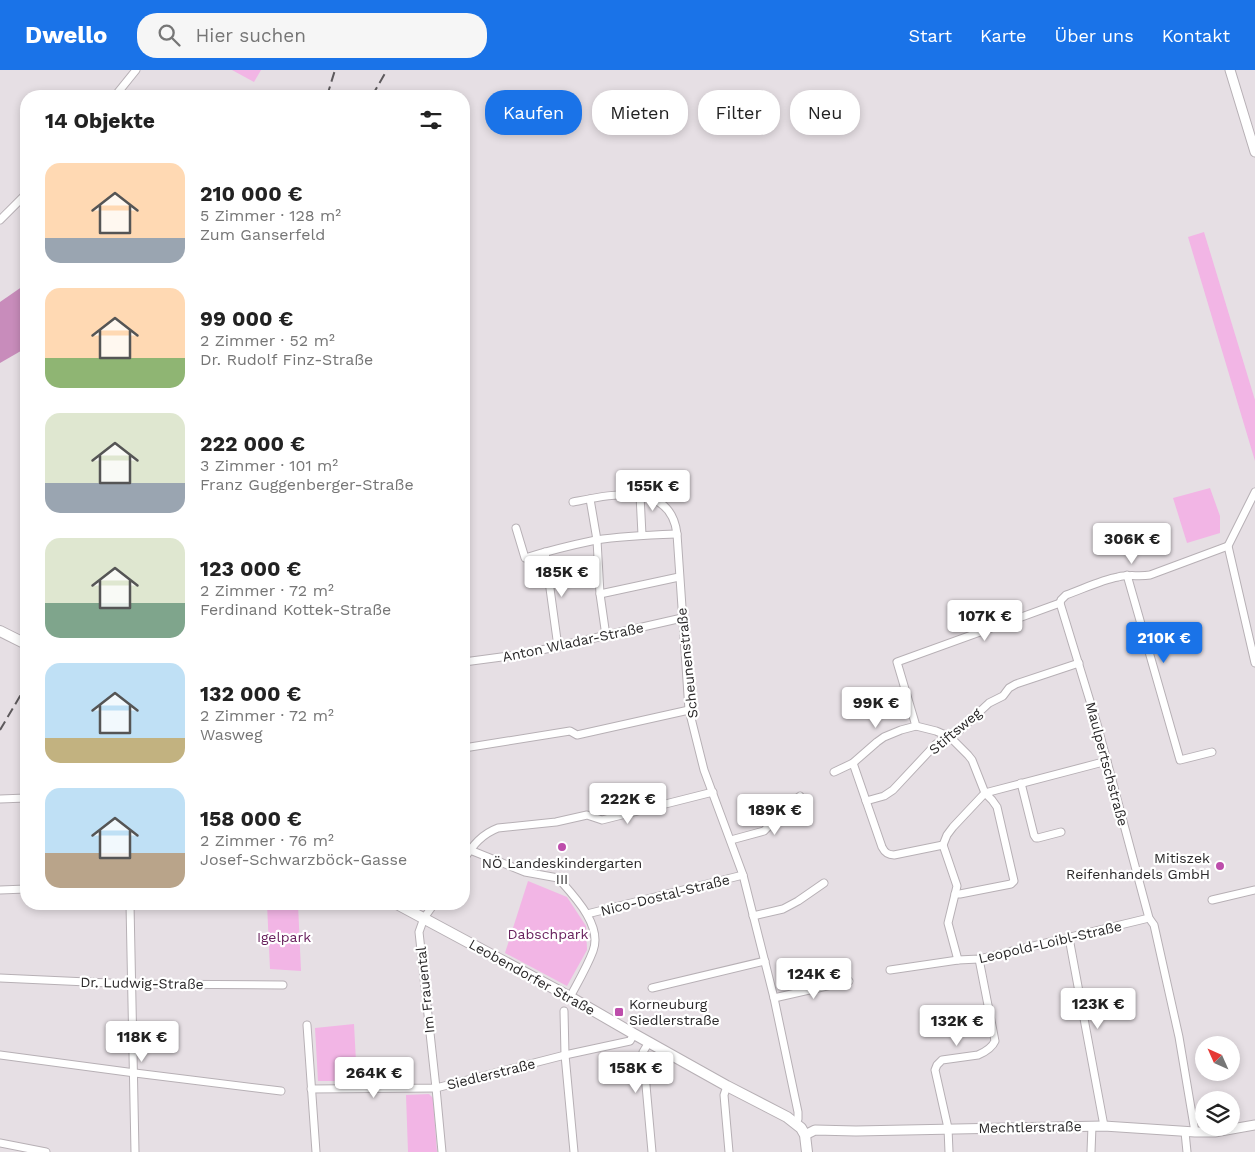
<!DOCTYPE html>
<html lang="de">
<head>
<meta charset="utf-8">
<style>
  body { margin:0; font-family:"Work Sans",sans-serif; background:#f6f6f6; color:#222; height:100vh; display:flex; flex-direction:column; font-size:19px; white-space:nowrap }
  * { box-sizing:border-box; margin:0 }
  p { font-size:16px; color:#767676 }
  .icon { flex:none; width:28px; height:28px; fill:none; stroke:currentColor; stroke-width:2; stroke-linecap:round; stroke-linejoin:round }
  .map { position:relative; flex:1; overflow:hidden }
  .side { position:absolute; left:20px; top:20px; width:450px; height:820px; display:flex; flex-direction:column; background:#fff; border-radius:20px; box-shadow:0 2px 8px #0003 }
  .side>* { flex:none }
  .banner { position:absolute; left:485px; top:20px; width:475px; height:45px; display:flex; gap:10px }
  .needle { width:32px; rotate:315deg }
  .tools { position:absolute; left:1195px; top:966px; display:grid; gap:10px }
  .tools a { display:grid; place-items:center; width:45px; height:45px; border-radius:50%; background:#fff; box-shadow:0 2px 8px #0003; font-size:25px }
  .price { position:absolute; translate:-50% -42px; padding:0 11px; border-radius:5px; background:#fff; color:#222; font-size:16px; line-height:32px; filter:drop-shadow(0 1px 2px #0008) }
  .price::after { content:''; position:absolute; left:50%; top:30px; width:15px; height:11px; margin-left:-8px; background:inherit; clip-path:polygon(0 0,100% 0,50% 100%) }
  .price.active { background:#1a73e8; color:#fff }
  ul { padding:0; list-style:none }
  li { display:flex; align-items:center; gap:15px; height:125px; padding:0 25px }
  li span { display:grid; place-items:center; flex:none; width:140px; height:100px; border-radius:15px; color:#555 }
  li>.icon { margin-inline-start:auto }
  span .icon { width:60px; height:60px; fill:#fffc; stroke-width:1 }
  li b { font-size:21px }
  h2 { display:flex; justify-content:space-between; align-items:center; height:60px; padding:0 25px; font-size:21px }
  .tag { padding:0 18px; border-radius:20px; background:#fff; box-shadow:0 2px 8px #0003; font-size:18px; line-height:45px }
  .tag.active { background:#1a73e8; color:#fff }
  header { display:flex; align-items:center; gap:30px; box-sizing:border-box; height:70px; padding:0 25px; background:#1a73e8; color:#fff }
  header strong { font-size:24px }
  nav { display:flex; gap:28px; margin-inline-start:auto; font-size:18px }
  .search { width:350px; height:45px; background:#f6f6f6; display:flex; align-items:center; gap:12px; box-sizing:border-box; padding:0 18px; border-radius:20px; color:#767676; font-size:19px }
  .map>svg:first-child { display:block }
  .green { fill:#f2b5e5 }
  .water { fill:#c88cbb }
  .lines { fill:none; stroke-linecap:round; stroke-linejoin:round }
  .minor-casing { stroke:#b7b0b5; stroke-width:9 }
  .tertiary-casing { stroke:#b7b0b5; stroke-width:11 }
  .secondary-casing { stroke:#b7b0b5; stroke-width:12 }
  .minor { stroke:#fff; stroke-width:7 }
  .tertiary { stroke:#fff; stroke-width:9 }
  .secondary { stroke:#fff; stroke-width:10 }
  .rail { stroke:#5d595c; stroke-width:2; stroke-dasharray:10 5; stroke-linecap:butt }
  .poi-dot { fill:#bd4dab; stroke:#fff; stroke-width:2 }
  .labels { text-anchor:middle; stroke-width:4.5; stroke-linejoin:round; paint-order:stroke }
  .street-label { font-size:14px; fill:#2a2829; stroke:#fff }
  .poi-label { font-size:14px; fill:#2a2829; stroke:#fff; text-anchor:end }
  .park-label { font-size:14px; fill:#68215d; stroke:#fff }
</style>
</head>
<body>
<header>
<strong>Dwello</strong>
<div class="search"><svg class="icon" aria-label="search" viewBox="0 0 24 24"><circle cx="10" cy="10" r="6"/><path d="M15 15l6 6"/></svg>Hier suchen</div>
<nav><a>Start</a><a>Karte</a><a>Über uns</a><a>Kontakt</a></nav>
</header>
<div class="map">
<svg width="1255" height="1082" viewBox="0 0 1255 1082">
  <rect width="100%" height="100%" fill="#e6dfe4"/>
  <g class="green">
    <polygon points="232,0 261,0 254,12"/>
    <polygon points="1204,162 1255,330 1255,391 1188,167"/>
    <polygon points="1210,418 1220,446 1220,463 1187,473 1173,428"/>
    <polygon points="528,811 567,827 586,856 587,880 567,916 505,883"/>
    <polygon points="267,834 298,834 301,901 270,899"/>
    <polygon points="354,954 357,1011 318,1011 315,958"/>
    <polygon points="429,1024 433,1028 437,1082 408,1082 406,1025"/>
  </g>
  <polygon class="water" points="26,214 26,278 0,293 0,232"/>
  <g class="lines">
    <g class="minor-casing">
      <g id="minor">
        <polyline points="115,26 136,0"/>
        <polyline points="0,150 26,124"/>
        <polyline points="1255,422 1228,476 1255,593"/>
        <polyline points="640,425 642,465"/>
        <polyline points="590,429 597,470 600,524 606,566"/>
        <path d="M573 432C609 425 671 410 677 464L689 640 704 700 743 805 774 928 798 1042V1049L796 1053"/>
        <path d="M516 458 525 488C548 481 572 475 596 470 622 466 650 465 677 464"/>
        <polyline points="545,482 558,577"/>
        <polyline points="1127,505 1180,690 1212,682"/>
        <polyline points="600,524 679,507"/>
        <polyline points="464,592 524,584 682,548"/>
        <polyline points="464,678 570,661 577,665 689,640"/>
        <path d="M853 693 882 777C885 783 888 785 894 785L943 775"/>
        <polyline points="834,702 853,693 877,672 884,667 901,660 916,656"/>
        <polyline points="1021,713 1034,765 1036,768 1038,768 1061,762"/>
        <polyline points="0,729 26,728"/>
        <polyline points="866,731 884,726 893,720 936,674 959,661 989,633 1003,626 1009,618 1016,614 1079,593"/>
        <polyline points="731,770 764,761 792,732 800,726"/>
        <path d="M464 774 470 780 525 802 558 808C573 825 603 855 593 881 587 897 578 912 570 927"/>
        <polyline points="943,775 947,765 953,757 985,723 1107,691"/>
        <polyline points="943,775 957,816 948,853 958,890"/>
        <path d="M464 789C473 775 482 764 498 758L556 752 587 745 602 750 713 722"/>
        <polyline points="0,820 26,819"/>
        <polyline points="955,824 960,824 1011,814 1014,811 997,737 992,730 985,723 972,690 968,685 950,667 936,661 916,656 897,592 1060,533"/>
        <polyline points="1212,830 1255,820"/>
        <polyline points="130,834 135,1082"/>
        <polyline points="434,834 424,848 419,862 436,1018 442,1082"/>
        <polyline points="587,844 743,805"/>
        <polyline points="753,846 783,839 798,831 824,813"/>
        <polyline points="1069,868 1104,1056"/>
        <polyline points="890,900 958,890 979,889 1149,848"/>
        <polyline points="0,908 131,914 283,915"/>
        <polyline points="652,918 765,891"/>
        <polyline points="774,928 849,911"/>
        <polyline points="564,941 565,985 574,1082"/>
        <polyline points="307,955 316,1082"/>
        <polyline points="649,972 643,982 652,1082"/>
        <polyline points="0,985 135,1003 281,1021"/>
        <polyline points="727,1016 724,1025 729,1082"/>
        <polyline points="311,1019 436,1018 565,985 630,971 634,964"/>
        <polyline points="1185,1062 1187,1082"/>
        <path d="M1195 1062 1179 967 1154 855 1149 848 1146 837 1097 654 1060 533 1061 530 1066 525C1083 519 1101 510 1118 507 1129 504 1139 507 1150 505L1228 476"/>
        <polyline points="0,1073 46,1082"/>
        <path d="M949 1082 948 1058 935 1000 937 995 942 990 978 985C985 982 992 978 995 971L979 889"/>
        <polyline points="1091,1082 1092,1056"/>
      </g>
    </g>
    <g class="tertiary-casing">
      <g id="tertiary">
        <polyline points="1230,0 1255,82"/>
        <polyline points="805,1065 815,1060 856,1061 1104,1056 1195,1062 1215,1062 1255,1055"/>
      </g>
    </g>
    <g class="secondary-casing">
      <g id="secondary">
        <polyline points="0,561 26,574"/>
        <polyline points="397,834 570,927 634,964 727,1016 787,1047 801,1058 805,1065 807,1082"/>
      </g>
    </g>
    <use href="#minor" class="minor"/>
    <use href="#tertiary" class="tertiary"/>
    <use href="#secondary" class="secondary"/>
    <g class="rail">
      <polyline points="327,26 335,0"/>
      <polyline points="372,26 387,0"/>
      <polyline points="0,660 26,616"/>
    </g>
  </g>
  <g class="poi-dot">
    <circle cx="562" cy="777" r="5"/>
    <circle cx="1220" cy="796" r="5"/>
    <rect x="614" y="937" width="10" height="10" rx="2.5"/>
  </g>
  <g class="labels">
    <g class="street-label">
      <text transform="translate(573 572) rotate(-12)" y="5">Anton Wladar-Straße</text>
      <text transform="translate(687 593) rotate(-96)" y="5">Scheunenstraße</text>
      <text transform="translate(955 661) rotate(-40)" y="5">Stiftsweg</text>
      <text transform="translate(1107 694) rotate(75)" y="5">Maulpertschstraße</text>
      <text transform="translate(665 825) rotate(-14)" y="5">Nico-Dostal-Straße</text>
      <text transform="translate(1050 872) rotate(-13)" y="5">Leopold-Loibl-Straße</text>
      <text transform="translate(532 907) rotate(29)" y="5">Leobendorfer Straße</text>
      <text transform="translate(142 913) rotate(1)" y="5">Dr. Ludwig-Straße</text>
      <text transform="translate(425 920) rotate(-96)" y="5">Im Frauental</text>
      <text transform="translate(491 1004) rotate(-14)" y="5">Siedlerstraße</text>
      <text transform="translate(1030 1057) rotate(-1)" y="5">Mechtlerstraße</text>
    </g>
    <g class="poi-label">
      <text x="1210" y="793">Mitiszek<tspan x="1210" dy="16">Reifenhandels GmbH</tspan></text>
      <text x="562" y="798" text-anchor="middle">NÖ Landeskindergarten<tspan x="562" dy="16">III</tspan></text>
      <text x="629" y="939" text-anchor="start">Korneuburg<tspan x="629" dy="16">Siedlerstraße</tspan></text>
    </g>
    <g class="park-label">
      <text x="548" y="869">Dabschpark</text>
      <text x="284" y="872">Igelpark</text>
    </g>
  </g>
</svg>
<div class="tools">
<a><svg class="needle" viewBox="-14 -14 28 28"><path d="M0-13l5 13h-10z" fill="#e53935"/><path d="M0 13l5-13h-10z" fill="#767676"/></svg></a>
<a><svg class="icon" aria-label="layers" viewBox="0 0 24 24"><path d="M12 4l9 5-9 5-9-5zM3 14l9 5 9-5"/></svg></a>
</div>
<b class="price" style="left:653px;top:442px">155K €</b>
<b class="price" style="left:1132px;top:495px">306K €</b>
<b class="price" style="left:562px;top:528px">185K €</b>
<b class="price" style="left:985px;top:572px">107K €</b>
<b class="price active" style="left:1164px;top:594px">210K €</b>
<b class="price" style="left:876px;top:659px">99K €</b>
<b class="price" style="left:628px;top:755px">222K €</b>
<b class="price" style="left:775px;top:766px">189K €</b>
<b class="price" style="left:814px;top:930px">124K €</b>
<b class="price" style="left:1098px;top:960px">123K €</b>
<b class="price" style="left:957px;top:977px">132K €</b>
<b class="price" style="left:142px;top:993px">118K €</b>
<b class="price" style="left:636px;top:1024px">158K €</b>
<b class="price" style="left:374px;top:1029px">264K €</b>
<div class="banner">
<a class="tag active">Kaufen</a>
<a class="tag">Mieten</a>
<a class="tag">Filter</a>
<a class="tag">Neu</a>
</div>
<section class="side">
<h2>14 Objekte<svg class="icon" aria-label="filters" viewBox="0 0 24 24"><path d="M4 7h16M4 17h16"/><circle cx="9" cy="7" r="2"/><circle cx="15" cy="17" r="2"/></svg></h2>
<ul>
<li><span style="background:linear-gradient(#ffd9b3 75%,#9aa5b1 0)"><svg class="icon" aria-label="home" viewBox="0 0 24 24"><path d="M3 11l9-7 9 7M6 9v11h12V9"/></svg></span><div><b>210 000 €</b><p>5 Zimmer · 128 m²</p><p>Zum Ganserfeld</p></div></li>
<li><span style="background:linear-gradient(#ffd9b3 70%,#8fb573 0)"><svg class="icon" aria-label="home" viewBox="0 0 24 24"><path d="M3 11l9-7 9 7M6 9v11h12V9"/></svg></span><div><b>99 000 €</b><p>2 Zimmer · 52 m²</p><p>Dr. Rudolf Finz-Straße</p></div></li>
<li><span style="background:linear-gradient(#dfe7d0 70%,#9aa5b1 0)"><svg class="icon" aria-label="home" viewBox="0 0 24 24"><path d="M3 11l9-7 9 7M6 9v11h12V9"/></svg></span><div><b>222 000 €</b><p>3 Zimmer · 101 m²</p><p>Franz Guggenberger-Straße</p></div></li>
<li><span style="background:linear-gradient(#dfe7d0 65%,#7fa58c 0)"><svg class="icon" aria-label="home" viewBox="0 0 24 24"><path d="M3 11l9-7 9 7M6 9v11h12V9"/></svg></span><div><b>123 000 €</b><p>2 Zimmer · 72 m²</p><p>Ferdinand Kottek-Straße</p></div></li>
<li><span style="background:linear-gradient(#bfe0f5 75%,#c2b280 0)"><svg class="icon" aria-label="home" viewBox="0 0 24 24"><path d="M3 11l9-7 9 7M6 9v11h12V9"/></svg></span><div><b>132 000 €</b><p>2 Zimmer · 72 m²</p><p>Wasweg</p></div></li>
<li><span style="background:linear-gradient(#bfe0f5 65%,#b9a48a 0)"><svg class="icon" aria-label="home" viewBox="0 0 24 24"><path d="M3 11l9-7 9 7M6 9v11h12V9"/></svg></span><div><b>158 000 €</b><p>2 Zimmer · 76 m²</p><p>Josef-Schwarzböck-Gasse</p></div></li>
</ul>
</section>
</div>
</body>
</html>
